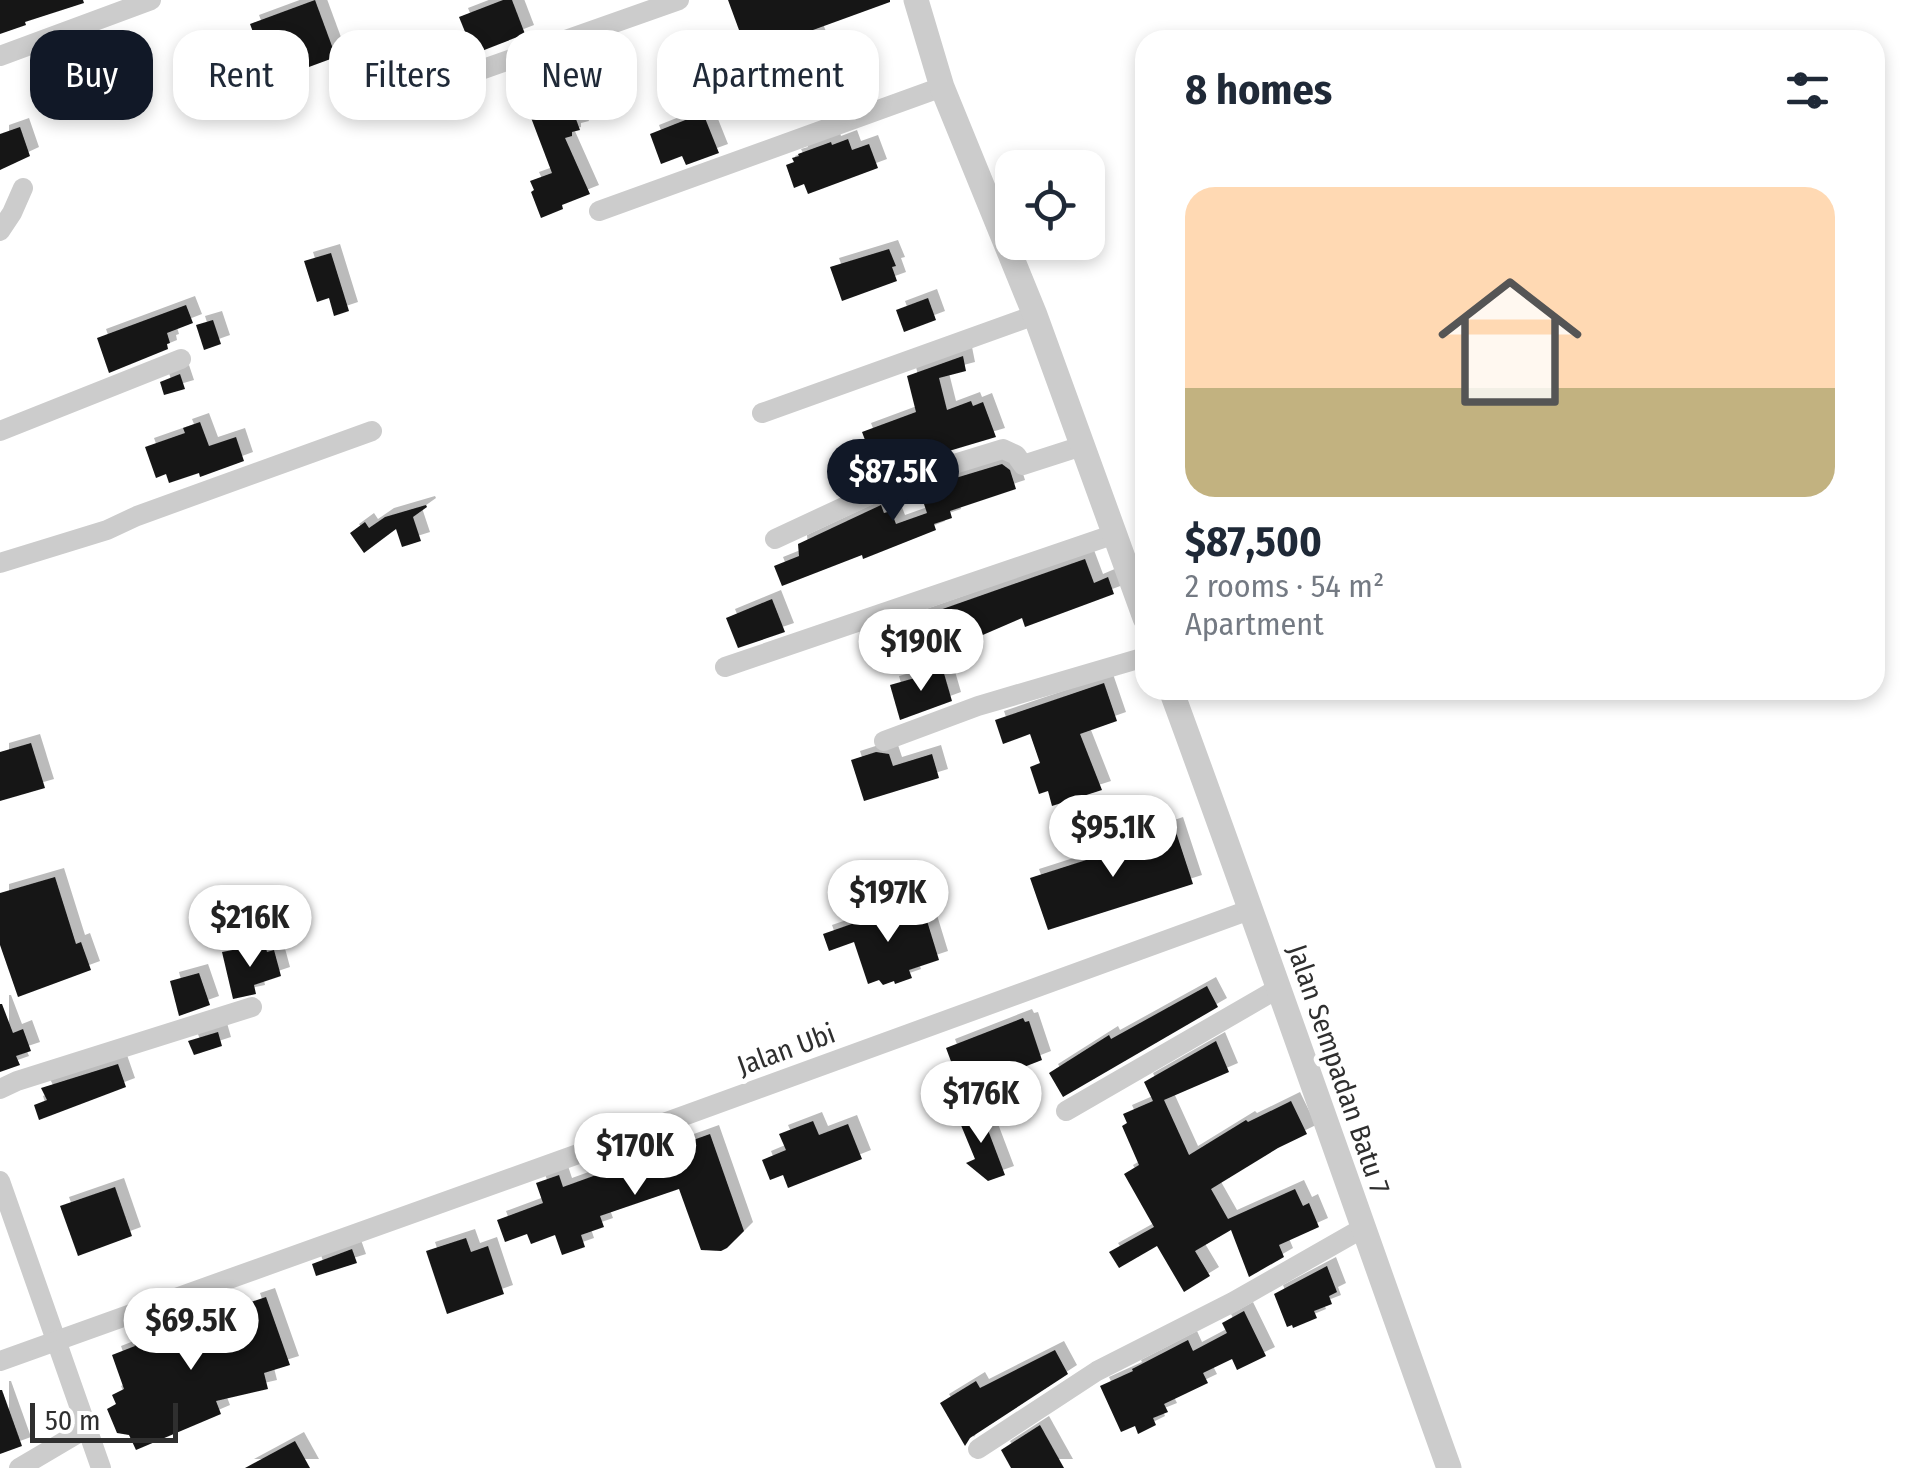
<!DOCTYPE html>
<html lang="en">
<head>
<meta charset="utf-8">
<style>
  body { margin:0; font-family:"Fira Sans Condensed",sans-serif; background:#f2f2f3; color:#1f2937; height:100vh; display:flex; flex-direction:column; font-size:38px; white-space:nowrap }
  * { box-sizing:border-box; margin:0 }
  p { font-size:32px; color:#747a83 }
  .icon { flex:none; width:55px; height:55px; fill:none; stroke:currentColor; stroke-width:2; stroke-linecap:round; stroke-linejoin:round }
  .map { position:relative; flex:1; overflow:hidden }
  .panel { position:absolute; left:1135px; top:30px; width:750px; height:670px; display:flex; flex-direction:column; background:#fff; border-radius:30px; box-shadow:0 5px 15px #0003 }
  .panel>* { flex:none }
  .guide { position:absolute; left:30px; top:30px; width:950px; height:90px; display:flex; gap:20px }
  .tools { position:absolute; left:995px; top:150px; display:grid; gap:20px }
  .tools a { display:grid; place-items:center; width:110px; height:110px; border-radius:20px; background:#fff; box-shadow:0 5px 15px #0003; font-size:50px }
  .scale { position:absolute; left:30px; bottom:25px; width:148px; box-sizing:border-box; padding-left:10px; border:5px solid #2f2f2f; border-top:0; font-size:28px; line-height:35px; white-space:nowrap; color:#2f2f2f; -webkit-text-stroke:8px #fff; paint-order:stroke }
  .price { position:absolute; translate:-50% -85px; padding:0 22px; border-radius:35px; background:#fff; color:#222; font-size:32px; line-height:65px; filter:drop-shadow(0 2px 5px #0008) }
  .price::after { content:''; position:absolute; left:50%; top:60px; width:30px; height:22px; margin-left:-15px; background:inherit; clip-path:polygon(0 0,100% 0,50% 100%) }
  .price.active { background:#111827; color:#fff }
  ul { padding:0; list-style:none }
  li { display:grid; align-content:center; gap:20px; height:530px; padding:0 50px }
  li span { display:grid; place-items:center; height:310px; border-radius:30px; color:#555 }
  li>.icon { margin-inline-start:auto }
  span .icon { width:180px; height:180px; fill:#fffc; stroke-width:1 }
  li b { font-size:42px }
  h2 { display:flex; justify-content:space-between; align-items:center; height:120px; padding:0 50px; font-size:42px }
  .pill { padding:0 35px; border-radius:30px; background:#fff; box-shadow:0 5px 15px #0003; font-size:35px; line-height:90px }
  .pill.active { background:#111827; color:#fff }
  .map>svg:first-child { display:block }
  .building { fill:#161616; filter:url(#shadow) }
  .lines { fill:none; stroke-linecap:round; stroke-linejoin:round }
  .minor { stroke:#ccc; stroke-width:20 }
  .tertiary { stroke:#ccc; stroke-width:25 }
  .labels { text-anchor:middle; stroke-width:10; stroke-linejoin:round; paint-order:stroke }
  .street-label { font-size:28px; fill:#2f2f2f; stroke:#fff }
</style>
</head>
<body>
<div class="map">
<svg width="1915" height="1468" viewBox="0 0 1915 1468">
  <defs>
    <filter id="shadow"><feDropShadow dx="9" dy="-9" stdDeviation="0" flood-color="#0004"/></filter>
  </defs>
  <rect width="100%" height="100%" fill="#fff"/>
  <g class="building">
    <polygon points="0,0 83,0 84,3 25,22 26,25 0,34"/>
    <polygon points="315,0 336,57 271,81 250,24"/>
    <polygon points="503,0 512,0 525,34 474,54 459,17"/>
    <polygon points="728,0 890,0 890,2 813,30 822,54 809,58 811,63 742,87 730,54 746,49"/>
    <polygon points="83,53 92,76 64,88 54,65"/>
    <polygon points="559,73 580,130 572,132 572,136 565,138 590,194 562,205 563,209 541,218 531,192 534,190 530,181 552,173 522,94 528,92 526,85"/>
    <polygon points="703,113 719,153 686,165 682,156 661,164 650,134"/>
    <polygon points="20,127 30,156 0,170 0,134"/>
    <polygon points="848,139 852,150 869,144 878,168 808,194 804,184 794,188 786,165 794,162 792,158 799,156 798,154 831,142 832,145"/>
    <polygon points="889,249 896,266 892,267 897,281 842,301 830,267"/>
    <polygon points="331,253 349,311 334,316 329,298 317,302 304,261"/>
    <polygon points="928,298 936,320 904,332 896,310"/>
    <polygon points="186,305 193,323 167,333 170,343 167,344 168,349 109,373 97,338"/>
    <polygon points="213,320 221,344 204,350 196,325"/>
    <polygon points="963,356 966,371 939,378 947,410 971,401 973,406 983,402 996,437 912,462 905,444 871,456 862,432 916,412 907,376"/>
    <polygon points="180,374 185,389 164,395 160,382"/>
    <polygon points="200,422 209,446 236,437 244,461 200,477 199,473 169,483 166,474 156,478 145,447 185,433 183,428"/>
    <polygon points="1002,464 1010,470 1016,489 950,511 952,518 934,524 936,530 863,559 862,555 782,586 774,566 799,556 798,544 881,505 884,513 891,511 896,524 927,513 919,489"/>
    <polygon points="426,505 427,507 413,517 421,541 402,547 396,529 364,553 350,533 365,522 369,528 385,517"/>
    <polygon points="1085,559 1094,583 1108,577 1114,594 1025,627 1022,618 955,647 958,655 935,664 917,618"/>
    <polygon points="772,599 785,632 738,648 726,618"/>
    <polygon points="943,670 952,701 900,720 890,685"/>
    <polygon points="1104,683 1117,721 1080,734 1102,790 1052,806 1048,791 1039,794 1030,767 1040,763 1030,734 1003,744 995,720"/>
    <polygon points="31,743 45,788 0,801 0,752"/>
    <polygon points="876,752 889,754 893,766 932,754 939,778 864,801 851,760"/>
    <polygon points="1174,826 1193,884 1048,930 1030,878 1152,839 1151,834"/>
    <polygon points="55,877 76,944 81,942 91,970 18,997 0,945 0,893"/>
    <polygon points="900,907 903,918 924,911 939,960 909,970 912,978 895,984 894,981 883,985 879,980 868,984 854,942 829,951 823,934"/>
    <polygon points="265,945 267,952 274,950 281,976 254,985 256,994 233,999 222,952 243,948 244,953"/>
    <polygon points="199,973 210,1005 179,1016 170,981"/>
    <polygon points="1207,986 1218,1007 1063,1097 1049,1073 1109,1035 1111,1039"/>
    <polygon points="0,1004 2,1004 13,1033 23,1029 31,1051 16,1056 20,1065 0,1072"/>
    <polygon points="1023,1018 1025,1022 1029,1021 1042,1060 962,1091 946,1048"/>
    <polygon points="218,1032 222,1046 194,1055 188,1041"/>
    <polygon points="1216,1041 1229,1072 1164,1100 1189,1155 1246,1120 1248,1122 1291,1101 1307,1134 1278,1148 1211,1189 1228,1219 1295,1189 1303,1206 1309,1203 1319,1227 1279,1245 1284,1257 1249,1277 1231,1230 1195,1251 1210,1276 1184,1292 1157,1246 1119,1268 1109,1252 1154,1227 1124,1174 1139,1165 1122,1126 1127,1123 1123,1114 1153,1101 1144,1082"/>
    <polygon points="118,1064 126,1087 39,1120 34,1105 47,1100 41,1088"/>
    <polygon points="980,1109 1005,1175 988,1181 966,1163 975,1159 958,1118"/>
    <polygon points="813,1121 819,1135 848,1124 862,1159 788,1188 783,1175 770,1180 762,1160 786,1150 779,1134"/>
    <polygon points="710,1134 744,1231 727,1248 721,1251 701,1250 679,1189 600,1216 604,1227 581,1235 585,1247 562,1255 555,1235 531,1244 527,1234 505,1242 497,1220 543,1203 536,1183 559,1175 563,1187 610,1170 608,1164 652,1149 654,1154"/>
    <polygon points="115,1187 132,1236 78,1256 60,1206"/>
    <polygon points="466,1238 471,1252 488,1246 504,1294 447,1314 426,1251"/>
    <polygon points="352,1249 357,1263 316,1276 312,1264"/>
    <polygon points="1327,1266 1337,1292 1329,1296 1332,1304 1314,1311 1317,1318 1293,1328 1292,1325 1287,1327 1274,1294"/>
    <polygon points="266,1297 290,1365 264,1373 268,1389 216,1401 221,1414 136,1450 129,1435 117,1433 107,1409 116,1404 112,1395 124,1389 112,1355 135,1346 129,1329 146,1323 147,1326 188,1311 196,1335 257,1320 251,1302"/>
    <polygon points="1244,1311 1266,1356 1237,1370 1232,1359 1203,1373 1208,1383 1164,1404 1168,1412 1153,1418 1156,1425 1138,1434 1135,1426 1121,1432 1100,1386 1133,1371 1132,1369 1188,1340 1193,1351 1227,1333 1222,1323"/>
    <polygon points="1055,1350 1068,1374 970,1438 965,1446 940,1403 976,1381 980,1388"/>
    <polygon points="0,1390 2,1390 22,1446 0,1454"/>
    <polygon points="1040,1425 1064,1468 1011,1468 1001,1450"/>
    <polygon points="295,1441 310,1468 245,1468"/>
  </g>
  <g class="lines">
    <g class="minor">
      <polyline points="0,56 151,0"/>
      <polyline points="407,96 679,0"/>
      <polyline points="599,211 942,87"/>
      <polyline points="0,231 12,213 23,188"/>
      <polyline points="762,413 1035,315"/>
      <polyline points="0,431 181,359"/>
      <polyline points="775,539 902,480 1003,449 1016,455 1023,465 1082,446"/>
      <polyline points="0,563 107,530 137,516 372,431"/>
      <polyline points="725,667 1115,534"/>
      <polyline points="884,741 978,706 1145,657"/>
      <polyline points="0,1089 17,1081 252,1007"/>
      <polyline points="1066,1111 1279,988"/>
      <polyline points="0,1181 101,1468"/>
      <polyline points="0,1361 631,1135 1252,909"/>
      <polyline points="978,1449 1097,1371 1233,1302 1363,1228"/>
      <polyline points="19,1468 87,1428"/>
    </g>
    <g class="tertiary">
      <polyline points="916,0 942,87 1035,315 1145,618"/>
      <path d="M1171 690C1266 948 1356 1209 1449 1468"/>
    </g>
  </g>
  <g class="labels">
    <g class="street-label">
      <text transform="translate(786 1049) rotate(-20)" y="10">Jalan Ubi</text>
      <text transform="translate(1339 1069) rotate(71)" y="10">Jalan Sempadan Batu 7</text>
    </g>
  </g>
</svg>
<div class="tools">
<a><svg class="icon" aria-label="locate" viewBox="0 0 24 24"><circle cx="12" cy="12" r="6"/><path d="M12 2v4M12 18v4M2 12h4M18 12h4"/></svg></a>
</div>
<div class="scale">50 m</div>
<b class="price active" style="left:893px;top:524px">$87.5K</b>
<b class="price" style="left:921px;top:694px">$190K</b>
<b class="price" style="left:1113px;top:880px">$95.1K</b>
<b class="price" style="left:888px;top:945px">$197K</b>
<b class="price" style="left:250px;top:970px">$216K</b>
<b class="price" style="left:981px;top:1146px">$176K</b>
<b class="price" style="left:635px;top:1198px">$170K</b>
<b class="price" style="left:191px;top:1373px">$69.5K</b>
<div class="guide">
<a class="pill active">Buy</a>
<a class="pill">Rent</a>
<a class="pill">Filters</a>
<a class="pill">New</a>
<a class="pill">Apartment</a>
</div>
<section class="panel">
<h2>8 homes<svg class="icon" aria-label="filters" viewBox="0 0 24 24"><path d="M4 7h16M4 17h16"/><circle cx="9" cy="7" r="2"/><circle cx="15" cy="17" r="2"/></svg></h2>
<ul>
<li><span style="background:linear-gradient(#ffd9b3 65%,#c2b280 0)"><svg class="icon" aria-label="home" viewBox="0 0 24 24"><path d="M3 11l9-7 9 7M6 9v11h12V9"/></svg></span><div><b>$87,500</b><p>2 rooms · 54 m²</p><p>Apartment</p></div></li>
</ul>
</section>
</div>
</body>
</html>
